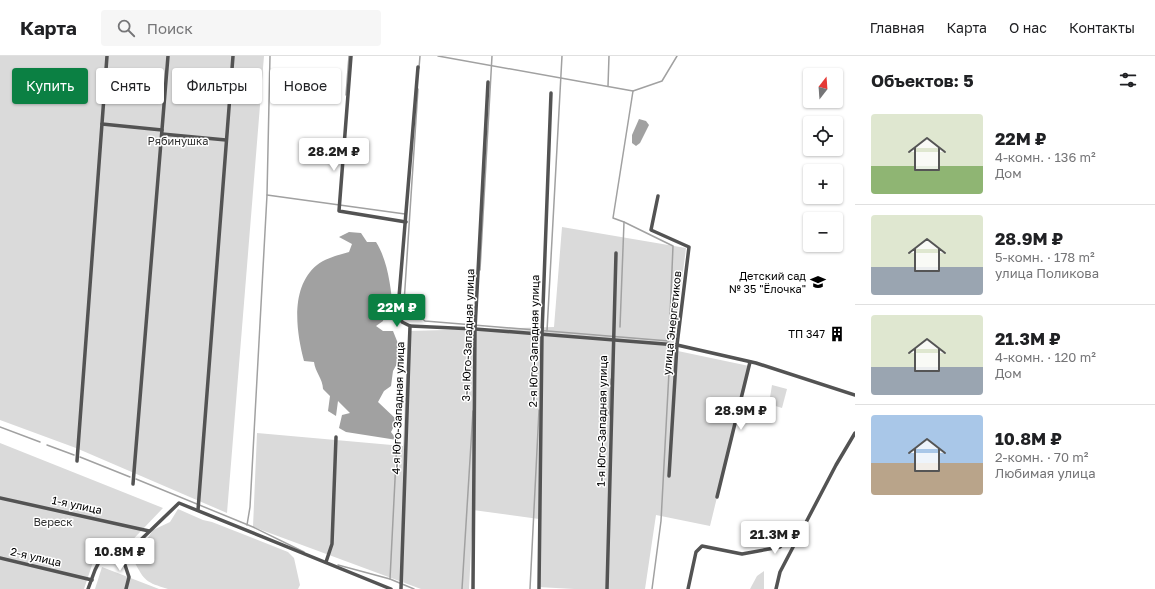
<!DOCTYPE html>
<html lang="ru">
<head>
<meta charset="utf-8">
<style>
  body { margin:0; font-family:"Golos Text",sans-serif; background:#f6f6f6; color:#202124; height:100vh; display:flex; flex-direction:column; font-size:15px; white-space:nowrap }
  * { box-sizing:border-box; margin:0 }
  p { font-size:13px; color:#757577 }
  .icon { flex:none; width:22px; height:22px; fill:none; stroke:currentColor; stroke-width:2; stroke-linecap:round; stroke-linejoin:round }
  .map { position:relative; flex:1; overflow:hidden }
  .details { display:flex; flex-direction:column; background:#fff; width:300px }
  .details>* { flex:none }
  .top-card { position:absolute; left:12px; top:12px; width:380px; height:36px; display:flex; gap:8px }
  .needle { width:26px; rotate:17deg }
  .fabs { position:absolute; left:803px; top:12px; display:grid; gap:8px }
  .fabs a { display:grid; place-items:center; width:40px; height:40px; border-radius:4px; background:#fff; box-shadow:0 1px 3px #0004; font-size:20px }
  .price { position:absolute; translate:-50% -34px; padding:0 9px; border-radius:4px; background:#fff; color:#222; font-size:13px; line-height:26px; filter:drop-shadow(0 1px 2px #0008) }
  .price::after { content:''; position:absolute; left:50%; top:24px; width:12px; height:9px; margin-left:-6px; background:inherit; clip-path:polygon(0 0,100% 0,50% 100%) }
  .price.current { background:#0b8043; color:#fff }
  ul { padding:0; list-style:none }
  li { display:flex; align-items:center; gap:12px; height:100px; padding:0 16px }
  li+li { border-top:1px solid #e0e0e0 }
  li span { display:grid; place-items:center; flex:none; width:112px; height:80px; border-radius:4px; color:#555 }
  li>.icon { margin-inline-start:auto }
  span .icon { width:48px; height:48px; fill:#fffc; stroke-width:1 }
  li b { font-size:17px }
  h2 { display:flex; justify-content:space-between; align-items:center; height:48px; padding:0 16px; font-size:17px }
  .pill { padding:0 14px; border-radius:4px; background:#fff; box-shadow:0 1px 3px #0004; font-size:14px; line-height:36px }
  .pill.current { background:#0b8043; color:#fff }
  header { display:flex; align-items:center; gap:24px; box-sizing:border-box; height:56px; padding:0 20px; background:#fff; border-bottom:1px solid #e0e0e0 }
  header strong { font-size:19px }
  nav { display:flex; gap:22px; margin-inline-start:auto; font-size:14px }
  .search { width:280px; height:36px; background:#f6f6f6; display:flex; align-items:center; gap:10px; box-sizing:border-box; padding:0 14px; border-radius:4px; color:#757577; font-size:15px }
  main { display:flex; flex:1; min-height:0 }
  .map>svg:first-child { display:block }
  .green { fill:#dadada }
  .water { fill:#a1a1a1 }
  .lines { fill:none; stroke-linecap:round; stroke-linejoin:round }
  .stream { stroke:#a1a1a1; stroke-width:1.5 }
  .minor { stroke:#535353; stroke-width:3.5 }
  .labels { text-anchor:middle; stroke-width:3; stroke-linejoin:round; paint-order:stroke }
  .park-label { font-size:11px; fill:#313131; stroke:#fff }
  .poi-label { font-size:11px; fill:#000; stroke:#fff; text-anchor:end }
  .street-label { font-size:11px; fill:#000; stroke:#fff }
</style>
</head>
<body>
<header>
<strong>Карта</strong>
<div class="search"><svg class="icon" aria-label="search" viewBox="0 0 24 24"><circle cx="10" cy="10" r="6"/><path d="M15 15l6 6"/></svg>Поиск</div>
<nav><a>Главная</a><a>Карта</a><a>О нас</a><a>Контакты</a></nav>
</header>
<main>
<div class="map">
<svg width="855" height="533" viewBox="0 0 855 533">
  <rect width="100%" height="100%" fill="#fff"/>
  <g class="green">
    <polygon points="0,0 264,0 227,457 76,392 0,364"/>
    <polygon points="562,171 686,192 673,294 749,310 710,470 656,459 645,533 574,533 538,531 539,463 473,454 469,533 421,533 253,471 257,377 403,390 408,275 554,271"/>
    <polygon points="772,329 787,333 782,352 769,348"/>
    <polygon points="0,387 163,452 119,498 96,497 84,533 0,533"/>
    <path d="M178 453 203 464 212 466 288 496 294 502 300 529 298 533H168C146 526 145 526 134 505L138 497 153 474 170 466Z"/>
    <polygon points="102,511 159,533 95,533"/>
    <polygon points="764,515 764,533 750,533 757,520"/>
  </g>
  <g class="water">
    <polygon points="639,63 646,65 649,69 640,87 636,90 632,87 632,79"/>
    <path d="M349 176 361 177 367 186H376C388 205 391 232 393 254L388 258 385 254 383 265 376 270 383 275H393L399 290V304L393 315 391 330 384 335 378 346 397 364 391 376 397 384 346 376 339 372 342 359 350 357 338 345 336 360 328 355 330 340 323 333C323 323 315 316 314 306L304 305C296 275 290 231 317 209 326 202 338 199 349 196L352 188 339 181Z"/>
  </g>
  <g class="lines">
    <g class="stream">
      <polyline points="438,0 633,35 662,25 677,0"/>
      <polyline points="419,12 420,0"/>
      <polyline points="608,30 609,0"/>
      <polyline points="418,33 404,247 425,265 669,285 673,190 624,166 613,162 633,35"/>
      <polyline points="346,39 349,0"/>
      <polyline points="267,139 405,158"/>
      <polyline points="480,214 492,0"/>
      <polyline points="620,271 624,166"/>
      <polyline points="547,275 562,0"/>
      <polyline points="609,359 611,323"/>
      <polyline points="0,371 40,386"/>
      <polyline points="47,389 74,399"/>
      <polyline points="80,401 130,421"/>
      <polyline points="136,423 253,471 304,496"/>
      <polyline points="247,469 250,451 267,139 270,0"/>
      <polyline points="338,509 390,523 414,533"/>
      <polyline points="390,523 397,384"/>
      <polyline points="462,533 473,355"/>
      <polyline points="530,533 539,354"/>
      <polyline points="652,533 661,465 670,297"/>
    </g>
    <g class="minor">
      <polyline points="351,0 339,155 406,166"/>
      <polyline points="102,68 162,74"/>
      <polyline points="162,78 226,84"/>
      <polyline points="658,140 651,174 689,191 677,289 669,420"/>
      <polyline points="410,270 475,273 677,289 756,307 855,339"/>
      <polyline points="77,405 107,0"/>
      <polyline points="133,428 168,0"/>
      <polyline points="717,441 750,306"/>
      <polyline points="0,442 149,475"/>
      <polyline points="198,454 233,0"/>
      <polyline points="122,500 129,521 126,533"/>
      <polyline points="0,502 92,524"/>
      <polyline points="326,506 332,488 336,381"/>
      <polyline points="88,533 95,514 99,506 106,501 119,501 126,498 179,447 391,533"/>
      <polyline points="401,533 410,270 402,266 398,253 418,11"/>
      <polyline points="473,533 475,273 488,26"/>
      <polyline points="539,533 542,278 551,37"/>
      <polyline points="607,533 616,197"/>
      <polyline points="688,533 696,496 702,490 742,498 780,491 791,479 801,477"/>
      <polyline points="776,533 780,516 836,409 855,377"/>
    </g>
  </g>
  <defs>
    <g id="school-bare" transform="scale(1.2)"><path d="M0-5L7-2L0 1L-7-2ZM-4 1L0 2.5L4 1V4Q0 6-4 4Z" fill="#000" stroke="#fff" stroke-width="2.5" paint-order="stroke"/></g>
    <g id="building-bare" transform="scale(1.2)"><path d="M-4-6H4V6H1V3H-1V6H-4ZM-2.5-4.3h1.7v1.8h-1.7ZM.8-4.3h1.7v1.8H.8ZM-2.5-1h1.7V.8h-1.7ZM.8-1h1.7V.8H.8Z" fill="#000" stroke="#fff" stroke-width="2.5" paint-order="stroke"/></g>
  </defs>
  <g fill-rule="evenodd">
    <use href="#school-bare" x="818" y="226"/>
    <use href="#building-bare" x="837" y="278"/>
  </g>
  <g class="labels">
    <g class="park-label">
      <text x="178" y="89">Рябинушка</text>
      <text x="53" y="470">Вереск</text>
    </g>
    <g class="poi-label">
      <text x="806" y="224">Детский сад<tspan x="806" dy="13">№ 35 "Ёлочка"</tspan></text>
      <text x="825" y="282">ТП 347</text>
    </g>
    <g class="street-label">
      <text transform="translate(672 267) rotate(-84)" y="4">улица Энергетиков</text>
      <text transform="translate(468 279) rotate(-88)" y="4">3-я Юго-Западная улица</text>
      <text transform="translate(534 285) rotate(-89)" y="4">2-я Юго-Западная улица</text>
      <text transform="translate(398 352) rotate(-88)" y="4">4-я Юго-Западная улица</text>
      <text transform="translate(602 365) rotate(-89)" y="4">1-я Юго-Западная улица</text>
      <text transform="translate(77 449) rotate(12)" y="4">1-я улица</text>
      <text transform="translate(36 501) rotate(13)" y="4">2-я улица</text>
    </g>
  </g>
</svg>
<div class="fabs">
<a><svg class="needle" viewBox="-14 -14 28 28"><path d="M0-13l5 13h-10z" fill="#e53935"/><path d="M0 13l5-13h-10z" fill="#757577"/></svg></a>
<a><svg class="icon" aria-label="locate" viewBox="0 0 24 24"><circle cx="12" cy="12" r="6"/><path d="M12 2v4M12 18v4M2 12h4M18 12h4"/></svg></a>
<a>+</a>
<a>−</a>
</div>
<b class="price" style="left:334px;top:116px">28.2M ₽</b>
<b class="price current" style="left:397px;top:272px">22M ₽</b>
<b class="price" style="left:741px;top:375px">28.9M ₽</b>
<b class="price" style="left:775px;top:499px">21.3M ₽</b>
<b class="price" style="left:120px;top:516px">10.8M ₽</b>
<div class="top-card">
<a class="pill current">Купить</a>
<a class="pill">Снять</a>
<a class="pill">Фильтры</a>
<a class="pill">Новое</a>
</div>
</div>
<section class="details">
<h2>Объектов: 5<svg class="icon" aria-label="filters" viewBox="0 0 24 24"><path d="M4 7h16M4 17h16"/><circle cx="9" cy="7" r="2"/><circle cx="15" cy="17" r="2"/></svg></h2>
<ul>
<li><span style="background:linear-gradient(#dfe7d0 65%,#8fb573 0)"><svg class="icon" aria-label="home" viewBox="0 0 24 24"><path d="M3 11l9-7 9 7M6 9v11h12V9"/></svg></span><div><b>22M ₽</b><p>4-комн. · 136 m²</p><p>Дом</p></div></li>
<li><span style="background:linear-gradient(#dfe7d0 65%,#9aa5b1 0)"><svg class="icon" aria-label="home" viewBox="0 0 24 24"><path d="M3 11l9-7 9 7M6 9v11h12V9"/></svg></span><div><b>28.9M ₽</b><p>5-комн. · 178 m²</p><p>улица Поликова</p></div></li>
<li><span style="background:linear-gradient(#dfe7d0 65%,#9aa5b1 0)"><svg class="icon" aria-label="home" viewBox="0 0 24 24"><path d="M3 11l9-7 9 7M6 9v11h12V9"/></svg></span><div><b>21.3M ₽</b><p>4-комн. · 120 m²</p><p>Дом</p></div></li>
<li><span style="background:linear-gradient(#a9c7e8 60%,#b9a48a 0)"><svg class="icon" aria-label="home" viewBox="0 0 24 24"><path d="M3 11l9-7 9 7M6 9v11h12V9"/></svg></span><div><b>10.8M ₽</b><p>2-комн. · 70 m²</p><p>Любимая улица</p></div></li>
</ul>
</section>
</main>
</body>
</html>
